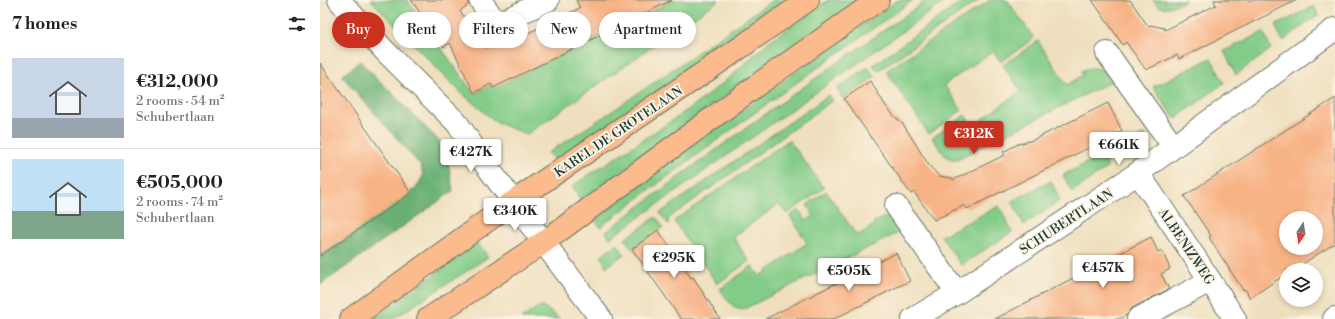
<!DOCTYPE html>
<html lang="en">
<head>
<meta charset="utf-8">
<style>
  body { margin:0; font-family:"Libre Bodoni",serif; background:#f2f2f2; color:#202124; height:100vh; display:flex; flex-direction:column; font-size:15px; white-space:nowrap }
  * { box-sizing:border-box; margin:0 }
  p { font-size:13px; color:#757577 }
  .icon { flex:none; width:22px; height:22px; fill:none; stroke:currentColor; stroke-width:2; stroke-linecap:round; stroke-linejoin:round }
  .map { position:relative; flex:1; overflow:hidden }
  .panel { display:flex; flex-direction:column; background:#fff; width:320px }
  .panel>* { flex:none }
  .guide { position:absolute; left:12px; top:12px; width:380px; height:36px; display:flex; gap:8px }
  .needle { width:26px; rotate:192deg }
  .controls { position:absolute; left:959px; top:211px; display:grid; gap:8px }
  .controls a { display:grid; place-items:center; width:44px; height:44px; border-radius:50%; background:#fff; box-shadow:0 2px 6px #0003; font-size:20px }
  .price { position:absolute; translate:-50% -34px; padding:0 9px; border-radius:4px; background:#fff; color:#222; font-size:13px; line-height:26px; filter:drop-shadow(0 1px 2px #0008) }
  .price::after { content:''; position:absolute; left:50%; top:24px; width:12px; height:9px; margin-left:-6px; background:inherit; clip-path:polygon(0 0,100% 0,50% 100%) }
  .price.on { background:#c8321e; color:#fff }
  ul { padding:0; list-style:none }
  li { display:flex; align-items:center; gap:12px; height:100px; padding:0 12px }
  li+li { border-top:1px solid #e0e0e0 }
  li span { display:grid; place-items:center; flex:none; width:112px; height:80px; border-radius:0px; color:#555 }
  li>.icon { margin-inline-start:auto }
  span .icon { width:48px; height:48px; fill:#fffc; stroke-width:1 }
  li b { font-size:17px }
  h2 { display:flex; justify-content:space-between; align-items:center; height:48px; padding:0 12px; font-size:17px }
  .pill { padding:0 14px; border-radius:18px; background:#fff; box-shadow:0 2px 6px #0003; font-size:14px; line-height:36px }
  .pill.on { background:#c8321e; color:#fff }
  main { display:flex; flex:1; min-height:0 }
  .map>svg:first-child { display:block }
  .green { fill:#83cc88; stroke:#51845e }
  .forest { fill:#6ab074; stroke:#447654 }
  .building { fill:#f7b285; fill-rule:evenodd }
  .lines { fill:none; stroke-linecap:round; stroke-linejoin:round }
  .minor-casing { stroke:#687664; stroke-width:24 }
  .major-casing { stroke:#687664; stroke-width:24 }
  .minor { stroke:#fff; stroke-width:22 }
  .major { stroke:#fbbb8d; stroke-width:22 }
  .labels { text-anchor:middle; stroke-width:4; stroke-linejoin:round; paint-order:stroke }
  .street-label { font-size:13px; fill:#1f3d34; stroke:#fcf5e5 }
</style>
</head>
<body>
<main>
<section class="panel">
<h2>7 homes<svg class="icon" aria-label="filters" viewBox="0 0 24 24"><path d="M4 7h16M4 17h16"/><circle cx="9" cy="7" r="2"/><circle cx="15" cy="17" r="2"/></svg></h2>
<ul>
<li><span style="background:linear-gradient(#c9d6e8 75%,#9aa5b1 0)"><svg class="icon" aria-label="home" viewBox="0 0 24 24"><path d="M3 11l9-7 9 7M6 9v11h12V9"/></svg></span><div><b>€312,000</b><p>2 rooms · 54 m²</p><p>Schubertlaan</p></div></li>
<li><span style="background:linear-gradient(#bfe0f5 65%,#7fa58c 0)"><svg class="icon" aria-label="home" viewBox="0 0 24 24"><path d="M3 11l9-7 9 7M6 9v11h12V9"/></svg></span><div><b>€505,000</b><p>2 rooms · 74 m²</p><p>Schubertlaan</p></div></li>
</ul>
</section>
<div class="map">
<svg width="1015" height="319" viewBox="0 0 1015 319">
  <rect width="100%" height="100%" fill="#fcf5e5"/>
  <filter id="ink" filterUnits="userSpaceOnUse"><feTurbulence type="fractalNoise" baseFrequency=".025" numOctaves="2"/><feDisplacementMap in="SourceGraphic" scale="8" xChannelSelector="R" yChannelSelector="G"/><feConvolveMatrix kernelMatrix="1 2 1 2 8 2 1 2 1" color-interpolation-filters="sRGB"/></filter>
  <filter id="wash" filterUnits="userSpaceOnUse"><feTurbulence type="fractalNoise" baseFrequency=".012" numOctaves="4" result="noise"/><feDisplacementMap in="SourceGraphic" scale="16" xChannelSelector="R" yChannelSelector="G"/><feGaussianBlur stdDeviation="0.9" result="paint"/><feColorMatrix in="noise" values="0 0 0 0 0 0 0 0 0 0 0 0 0 0 0 0 0 1.4 0 .05"/><feComposite in="paint" operator="in"/></filter>
  <g filter="url(#wash)">
    <rect width="100%" height="100%" fill="#efdfbe"/>
    <g class="green">
      <polygon points="51,0 87,0 154,94 171,85 173,88 344,5 351,0 399,0 207,134 177,123 139,91"/>
      <path d="M453 0H468C391 55 314 109 234 160L228 153 294 110Z"/>
      <polygon points="508,0 540,0 344,139 262,202 252,186 353,120 380,101 408,79 448,42"/>
      <path d="M578 0H593C488 74 383 149 280 227L275 220 361 153Z"/>
      <path d="M607 0H627L290 238 286 232C391 151 499 76 607 0Z"/>
      <polygon points="644,0 659,0 558,71 553,65"/>
      <polygon points="670,0 687,0 714,38 681,62 673,51 624,85 642,110 609,134 566,71"/>
      <path d="M833 0H866C855 6 841 13 833 0Z"/>
      <polygon points="994,6 998,15 963,41 955,26"/>
      <polygon points="943,32 951,49 916,75 904,51"/>
      <path d="M718 41 747 85 763 75 761 71C774 64 786 70 796 79L635 160 626 157 612 138 645 115 653 126 701 91 683 65Z"/>
      <polygon points="891,58 904,83 855,119 833,87"/>
      <polygon points="548,67 555,77 523,99 517,89"/>
      <polygon points="509,95 513,100 349,218 348,224 340,213"/>
      <polygon points="826,133 824,140 800,158 795,150"/>
      <polygon points="469,140 504,188 467,214 459,204 413,237 429,261 397,284 354,221"/>
      <polygon points="782,155 788,167 752,192 743,175"/>
      <polygon points="731,181 740,200 704,225 692,201"/>
      <path d="M506 191 537 236 554 225 553 223C568 212 573 219 584 230L426 308C412 312 407 298 400 289L432 266 440 276 487 243 470 216 479 210 486 221 494 216 487 205Z"/>
      <polygon points="679,206 692,232 641,265 621,236"/>
      <polygon points="336,217 343,227 312,249 305,239"/>
      <polygon points="158,243 168,257 73,319 53,319"/>
      <polygon points="297,244 304,254 286,267 281,255"/>
      <polygon points="218,307 224,307 240,319 201,319"/>
    </g>
    <polygon class="forest" points="40,61 126,148 133,191 0,285 0,254 96,188 103,176 101,166 22,76"/>
    <g id="blocks">
      <g class="building">
        <polygon points="91,0 148,0 149,4 140,11 166,48 181,41 183,45 260,8 256,0 352,0 173,88 171,84 154,93 130,43 124,47"/>
        <polygon points="772,0 810,0 828,26 830,25 844,28 845,30 896,5 894,0 977,0 859,59 857,55 826,70 806,42 803,45"/>
        <polygon points="0,63 91,193 0,256"/>
        <polygon points="550,81 566,106 575,117 583,124 608,164 619,176 632,178 633,180 685,155 683,152 698,144 713,140 788,103 802,131 647,209 645,205 614,220 594,192 591,194 524,99"/>
        <path d="M1015 98V243L973 270H966V274L930 298 925 289 923 290 897 250 889 237 891 236 864 196ZM966 218H996V248H966Z"/>
        <polygon points="338,230 371,278 373,277 400,319 361,319 345,296 312,249"/>
        <polygon points="831,237 838,252 842,250 850,269 841,274 849,289 812,308 807,315 799,319 675,319"/>
        <polygon points="576,253 590,281 577,287 514,319 445,319"/>
      </g>
    </g>
  </g>
  <g filter="url(#ink)">
    <use href="#blocks" fill-opacity="0" stroke="#687664" stroke-width="1"/>
    <g class="lines">
      <g class="minor-casing">
        <g id="minor">
          <polyline points="19,0 64,50 137,123 163,161 281,319"/>
          <polyline points="160,0 177,24 228,0"/>
          <polyline points="787,53 853,146"/>
          <polyline points="818,173 876,259 915,319"/>
          <polyline points="576,206 637,293"/>
          <polyline points="593,319 637,293 818,173 1015,29"/>
          <polyline points="818,319 890,281"/>
          <polyline points="1014,319 1015,318"/>
        </g>
      </g>
      <g class="major-casing">
        <g id="major">
          <polyline points="31,319 193,202 411,54 488,0"/>
          <polyline points="108,319 224,242 437,85 558,0"/>
        </g>
      </g>
      <use href="#minor" class="minor"/>
      <use href="#major" class="major"/>
    </g>
  </g>
  <g class="labels">
    <g class="street-label">
      <text transform="translate(298 131) rotate(-34)" y="5">KAREL DE GROTELAAN</text>
      <text transform="translate(746 221) rotate(-33)" y="5">SCHUBERTLAAN</text>
      <text transform="translate(867 246) rotate(56)" y="5">ALBENIZWEG</text>
    </g>
  </g>
</svg>
<div class="controls">
<a><svg class="needle" viewBox="-14 -14 28 28"><path d="M0-13l5 13h-10z" fill="#e53935"/><path d="M0 13l5-13h-10z" fill="#757577"/></svg></a>
<a><svg class="icon" aria-label="layers" viewBox="0 0 24 24"><path d="M12 4l9 5-9 5-9-5zM3 14l9 5 9-5"/></svg></a>
</div>
<b class="price on" style="left:654px;top:155px">€312K</b>
<b class="price" style="left:799px;top:166px">€661K</b>
<b class="price" style="left:151px;top:173px">€427K</b>
<b class="price" style="left:195px;top:232px">€340K</b>
<b class="price" style="left:354px;top:279px">€295K</b>
<b class="price" style="left:783px;top:289px">€457K</b>
<b class="price" style="left:529px;top:292px">€505K</b>
<div class="guide">
<a class="pill on">Buy</a>
<a class="pill">Rent</a>
<a class="pill">Filters</a>
<a class="pill">New</a>
<a class="pill">Apartment</a>
</div>
</div>
</main>
</body>
</html>
